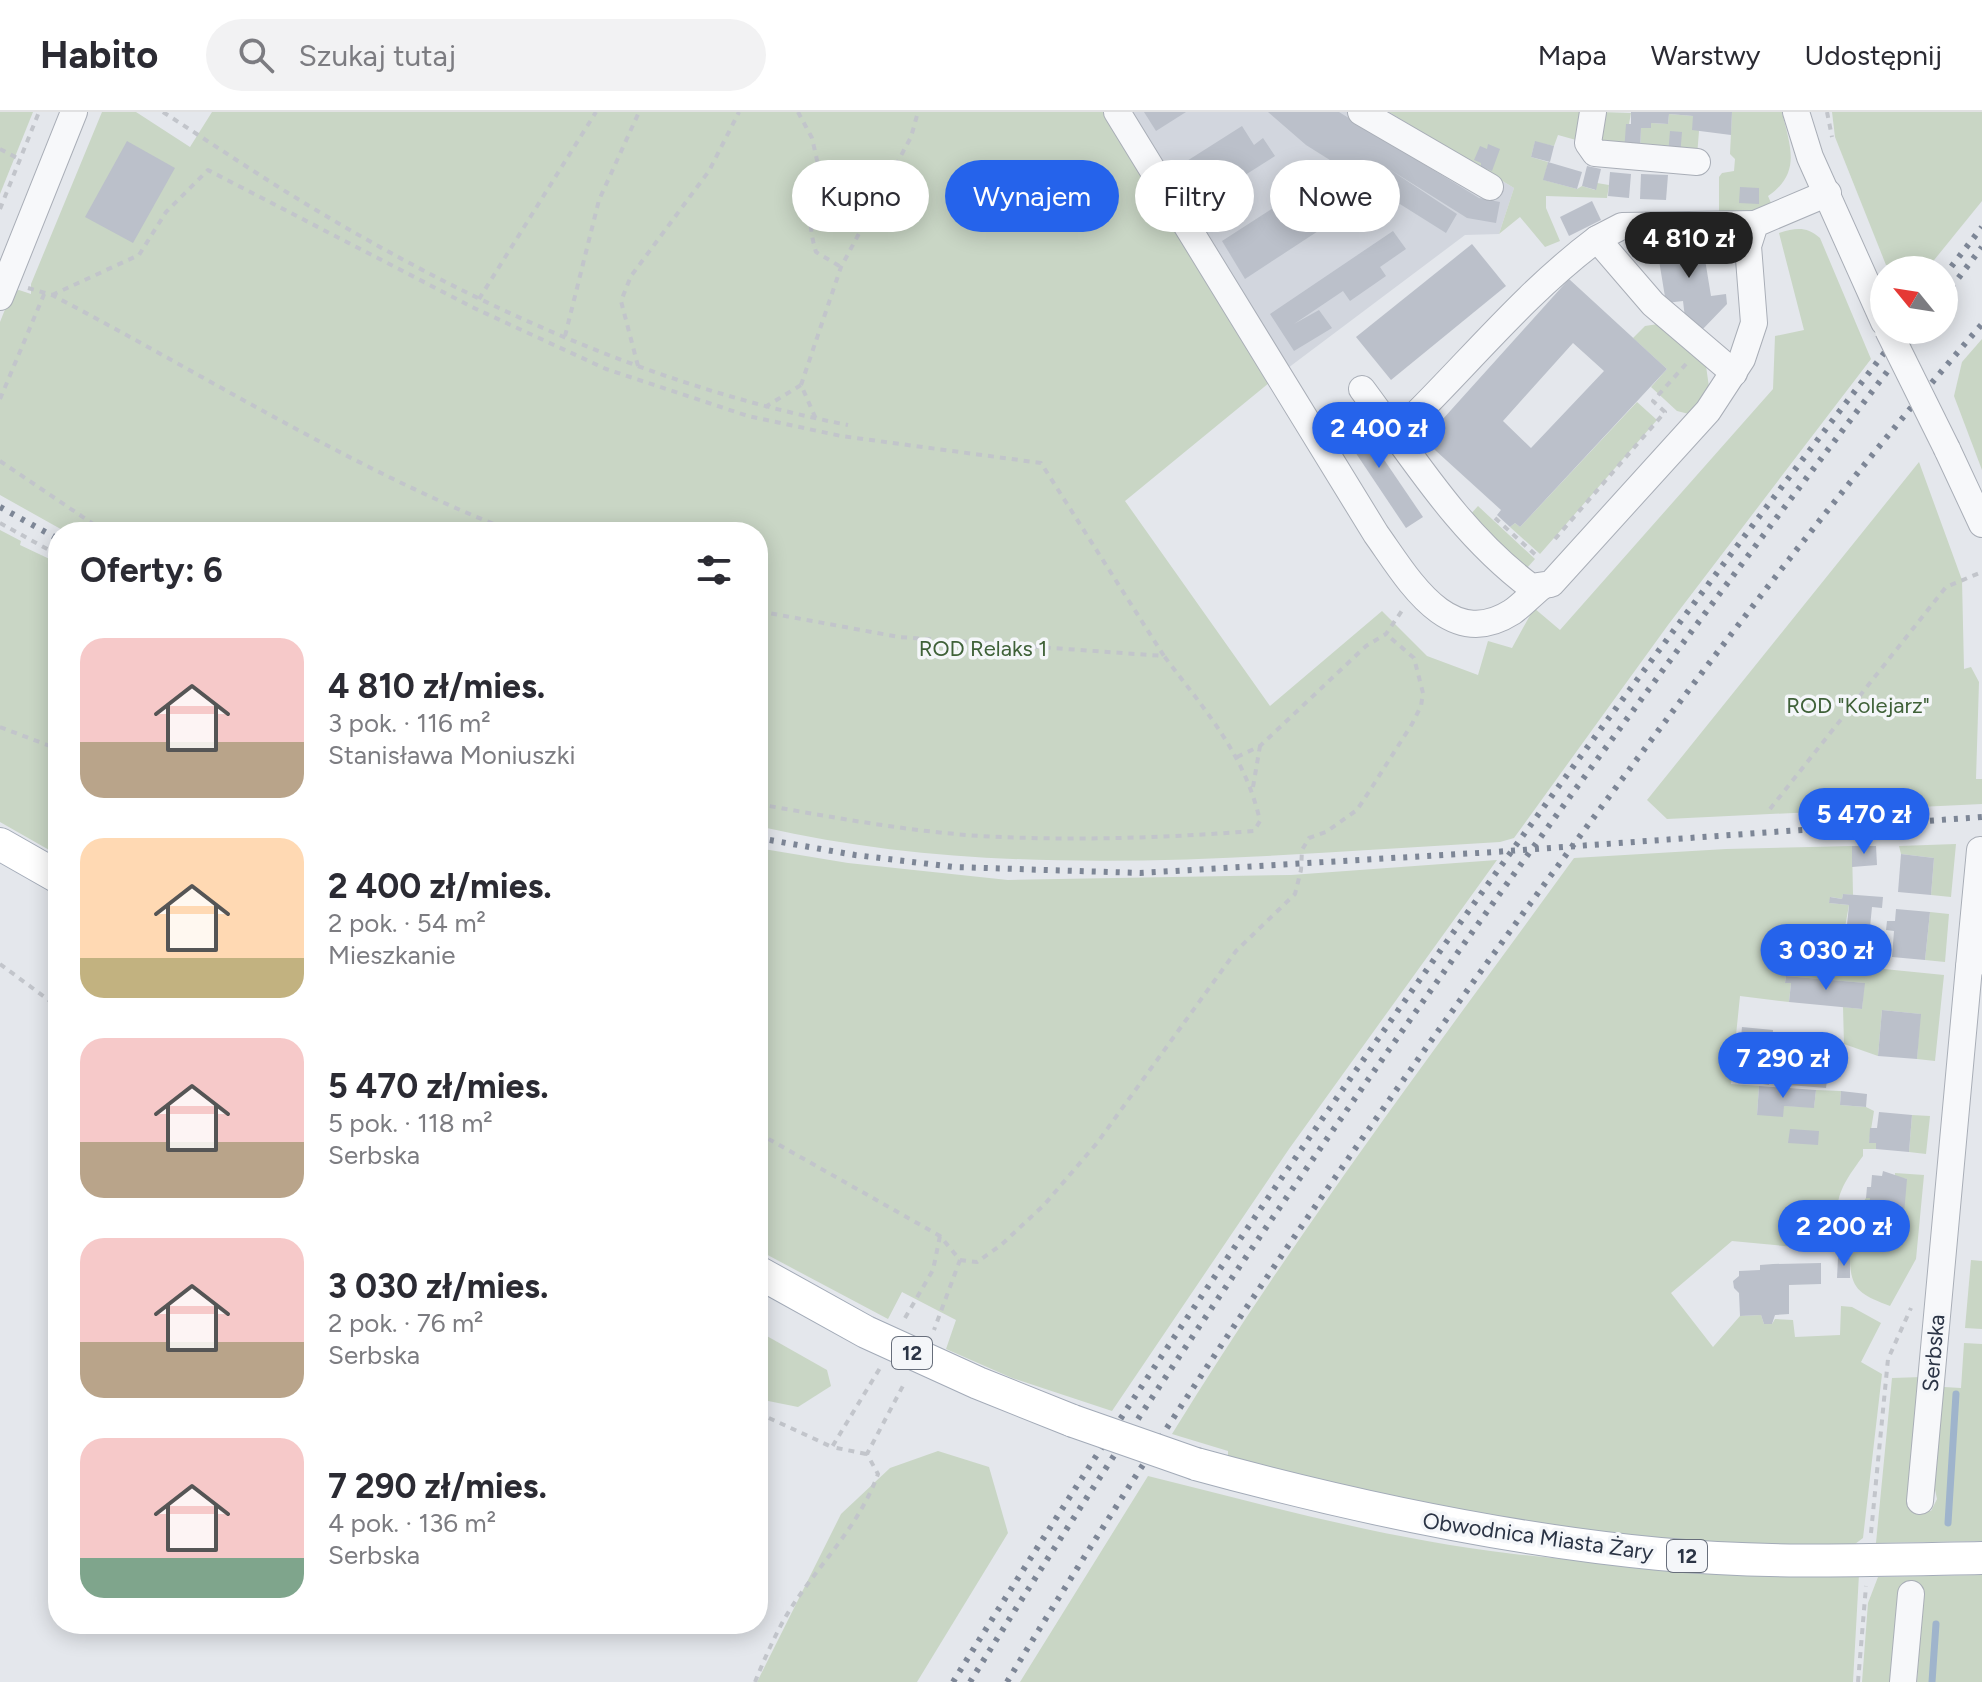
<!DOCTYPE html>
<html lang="pl">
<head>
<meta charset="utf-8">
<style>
  body { margin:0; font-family:Figtree,sans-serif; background:#f2f2f3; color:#2b2b33; height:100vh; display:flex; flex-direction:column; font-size:30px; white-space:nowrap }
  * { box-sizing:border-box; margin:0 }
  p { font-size:26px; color:#7c7c81 }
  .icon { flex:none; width:44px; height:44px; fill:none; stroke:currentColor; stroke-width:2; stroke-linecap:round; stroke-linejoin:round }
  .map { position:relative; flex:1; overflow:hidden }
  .side { position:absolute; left:48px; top:410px; width:720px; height:1112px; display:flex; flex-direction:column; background:#fff; border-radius:32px; box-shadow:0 4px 20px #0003 }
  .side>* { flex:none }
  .top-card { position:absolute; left:792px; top:48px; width:760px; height:72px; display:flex; gap:16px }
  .needle { width:52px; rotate:300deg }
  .fabs { position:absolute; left:1870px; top:144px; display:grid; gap:16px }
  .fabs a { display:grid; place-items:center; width:88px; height:88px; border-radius:50%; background:#fff; box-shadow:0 4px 20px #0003; font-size:40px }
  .price { position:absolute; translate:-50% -68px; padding:0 18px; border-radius:28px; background:#2563eb; color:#fff; font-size:26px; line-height:52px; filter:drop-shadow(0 2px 4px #0008) }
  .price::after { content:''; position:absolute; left:50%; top:48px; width:24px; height:18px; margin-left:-12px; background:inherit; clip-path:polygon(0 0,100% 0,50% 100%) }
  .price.current { background:#222; color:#fff }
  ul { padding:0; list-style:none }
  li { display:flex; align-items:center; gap:24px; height:200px; padding:0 32px }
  li span { display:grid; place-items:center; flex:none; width:224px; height:160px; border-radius:24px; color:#555 }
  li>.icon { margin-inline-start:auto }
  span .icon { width:96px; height:96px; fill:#fffc; stroke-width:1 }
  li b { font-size:34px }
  h2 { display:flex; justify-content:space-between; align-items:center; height:96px; padding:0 32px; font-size:34px }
  .tag { padding:0 28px; border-radius:36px; background:#fff; box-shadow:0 4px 20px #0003; font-size:28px; line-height:72px }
  .tag.current { background:#2563eb; color:#fff }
  header { display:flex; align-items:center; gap:48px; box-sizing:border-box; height:112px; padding:0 40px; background:#fff; border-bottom:2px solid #e1e1e2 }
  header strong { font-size:38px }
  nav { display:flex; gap:44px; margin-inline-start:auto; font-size:28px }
  .search { width:560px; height:72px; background:#f2f2f3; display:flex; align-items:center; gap:20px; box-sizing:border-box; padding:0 28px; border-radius:44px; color:#7c7c81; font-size:30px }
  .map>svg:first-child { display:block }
  .built { fill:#d2d6de }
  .green { fill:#c9d6c5 }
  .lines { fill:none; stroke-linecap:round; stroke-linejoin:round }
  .stream { stroke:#9fb4cc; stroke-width:7 }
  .building { fill:#bbc0ca; fill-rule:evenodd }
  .minor-casing { stroke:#a9aeb7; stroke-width:28 }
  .major-casing { stroke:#a3abb8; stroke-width:34 }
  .path { stroke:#c2c5cb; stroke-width:4; stroke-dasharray:6 6; stroke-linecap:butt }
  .minor { stroke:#f7f8fa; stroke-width:26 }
  .major { stroke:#fff; stroke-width:32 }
  .rail { stroke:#7d8696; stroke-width:6; stroke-dasharray:4 8; stroke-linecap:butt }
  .minor-bridge-casing { stroke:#a9aeb7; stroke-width:28; stroke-linecap:butt }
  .major-bridge-casing { stroke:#a3abb8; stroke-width:34; stroke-linecap:butt }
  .minor-bridge { stroke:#f7f8fa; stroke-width:26 }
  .major-bridge { stroke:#fff; stroke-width:32 }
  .labels { text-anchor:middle; stroke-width:7; stroke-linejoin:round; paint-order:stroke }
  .shield { fill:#f4f6f9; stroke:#676e7b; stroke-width:2 }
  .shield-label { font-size:20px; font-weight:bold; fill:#2b3445 }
  .park-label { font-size:22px; fill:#3f6138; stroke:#f4f6f9 }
  .street-label { font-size:22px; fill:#2b3445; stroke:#f4f6f9 }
</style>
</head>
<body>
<header>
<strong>Habito</strong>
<div class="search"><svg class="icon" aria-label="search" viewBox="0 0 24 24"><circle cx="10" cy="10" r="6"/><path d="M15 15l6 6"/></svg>Szukaj tutaj</div>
<nav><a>Mapa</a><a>Warstwy</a><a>Udostępnij</a></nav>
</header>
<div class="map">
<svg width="1982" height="1570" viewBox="0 0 1982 1570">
  <rect width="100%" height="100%" fill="#e4e7ec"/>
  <polygon class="built" points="1117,0 1389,0 1514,76 1499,122 1465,123 1280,262"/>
  <g class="green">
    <polygon points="0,0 33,0 0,82"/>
    <path d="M102 0H136L190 35 212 0H1117L1280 262 1125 389 1270 594 1382 499 1427 544 1478 563 1488 529 1512 536 1534 496 1560 518 1773 277 1775 224 1804 218 1779 121C1796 116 1806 114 1820 126L1871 247 1668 513 1514 726 1500 730C1252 744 1003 771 758 714V420H66L0 383V210L12 180 19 178 31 182V172Z"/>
    <polygon points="1389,0 1585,0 1576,28 1558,23 1554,34 1535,30 1531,45 1548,50 1544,68 1577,77 1582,74 1595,78 1597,71 1609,73 1607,86 1546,84 1546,96 1560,129 1545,135 1520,105 1499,122 1514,76"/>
    <polygon points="1600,0 1631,1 1624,40 1601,36"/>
    <path d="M1732 0H1782C1790 34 1802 61 1768 84L1771 91 1752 99 1719 101V65L1722 61 1734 59 1735 47 1730 42Z"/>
    <polygon points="1832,0 1982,0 1982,89 1926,158 1886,153 1835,25"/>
    <polygon points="1669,2 1693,4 1699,19 1697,44 1640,40 1641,16 1651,16 1651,11 1668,12"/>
    <polygon points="1658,212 1706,254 1709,275 1689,302 1677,299 1651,275 1667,257 1633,226 1645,214"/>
    <polygon points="1982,227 1982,358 1954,284 1962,250"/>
    <polygon points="1637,290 1657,308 1540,442 1510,415 1515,411 1520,415"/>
    <polygon points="1919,350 1962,468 1964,557 1971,555 1979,570 1976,667 1982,667 1982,692 1667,707 1647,688"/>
    <polygon points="1478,394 1535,447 1527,456 1468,405"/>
    <polygon points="0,418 21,429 20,433 58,451 58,743 0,710"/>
    <polygon points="1956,732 1951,785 1931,783 1934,746 1901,742 1899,734"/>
    <path d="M1852 734 1853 783 1843 782 1842 787 1831 785 1829 791 1849 793 1841 837 1826 835 1824 851 1944 863 1935 949 1917 947 1920 902 1882 898 1878 944 1844 932 1843 895 1862 897 1864 871 1786 864 1785 871H1791L1789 890 1740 884 1731 972 1759 974 1757 1003 1784 994 1814 995 1816 978 1841 979 1840 993 1866 995 1874 999 1869 1030 1876 1031V1037H1863V1044C1853 1058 1837 1078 1838 1096L1850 1108 1866 1086 1907 1067 1895 1065V1061L1924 1063 1916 1147 1890 1194C1862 1183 1850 1179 1850 1146H1838L1837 1139 1732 1129 1671 1181 1713 1235 1740 1204 1761 1203 1764 1212H1772L1775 1207 1793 1208 1795 1225 1840 1223 1841 1194 1852 1195 1881 1211 1861 1250 1882 1262 1863 1426 1851 1435 1662 1429 1444 1399 1228 1346V1339L1172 1322C1294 1123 1437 935 1574 746L1726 737Z"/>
    <polygon points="758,736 848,751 1008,768 1291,763 1497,748 1289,1037 1112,1299 1012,1266 946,1237 956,1208 902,1180 888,1207 758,1138"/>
    <polygon points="1930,800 1949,802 1945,850 1925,848"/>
    <polygon points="1912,1003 1930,1004 1926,1042 1909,1040"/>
    <polygon points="1971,1148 1982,1149 1982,1217 1965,1216"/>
    <polygon points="758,1219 827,1258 831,1274 798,1295 758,1287"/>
    <polygon points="1964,1231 1982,1232 1982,1429 1876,1431 1892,1266 1922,1265 1915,1398 1931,1399 1937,1387 1933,1368 1943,1279 1944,1275 1961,1276"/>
    <polygon points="938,1339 989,1355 1008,1421 917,1570 757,1570 841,1402 890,1356"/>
    <path d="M1148 1364C1268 1394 1391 1428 1514 1442 1629 1455 1743 1459 1859 1462L1853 1570H1020Z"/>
    <polygon points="1982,1463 1982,1570 1917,1570 1923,1477 1898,1478 1901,1483 1893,1570 1862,1570 1868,1491 1878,1465"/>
  </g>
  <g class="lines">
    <g class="stream">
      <polyline points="1948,1411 1956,1282"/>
      <polyline points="1932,1570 1936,1512"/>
    </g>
  </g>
  <g class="building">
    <polygon points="1144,0 1186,0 1156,19"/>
    <polygon points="1268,0 1339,0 1479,86 1500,90 1496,111 1467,106 1386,55 1457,102 1446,121 1306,33"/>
    <polygon points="1631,0 1732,0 1731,23 1692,18 1693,4 1669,2 1668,12 1651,11 1651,16 1641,16 1640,40 1624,40 1626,12 1631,12"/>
    <polygon points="1242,14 1254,33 1263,26 1275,44 1201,91 1179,54"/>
    <polygon points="1670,19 1682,20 1680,44 1668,43"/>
    <polygon points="127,29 175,56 133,131 85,105"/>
    <polygon points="1535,29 1554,34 1550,50 1531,45"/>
    <polygon points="1488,32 1500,37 1492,59 1481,55 1481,51 1474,48 1480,34 1487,37"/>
    <polygon points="1548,50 1582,60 1577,77 1543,68"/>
    <polygon points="1587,54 1601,57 1596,78 1582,74"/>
    <polygon points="1610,60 1631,62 1629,86 1608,84"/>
    <polygon points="1641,62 1668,63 1666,88 1640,87"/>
    <polygon points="1312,71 1335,108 1245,167 1222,129"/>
    <polygon points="1740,75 1759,76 1759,92 1739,91"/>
    <polygon points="1592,89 1601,108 1569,124 1560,105"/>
    <polygon points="1393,119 1406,137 1380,155 1386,164 1350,189 1343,179 1294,212 1319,198 1332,216 1294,239 1270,202"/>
    <polygon points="1701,123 1711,184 1726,182 1727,192 1700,220 1685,206 1683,189 1666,191 1656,130"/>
    <polygon points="1472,132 1506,174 1391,268 1356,225"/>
    <path d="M1569 167 1667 257 1520 415 1515 411 1510 415 1497 403 1501 398 1424 328ZM1573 231 1604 259 1531 336 1503 309Z"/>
    <polygon points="1351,299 1423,405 1406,416 1335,310"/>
    <polygon points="1852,734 1876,734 1877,753 1852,755"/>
    <polygon points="1901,742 1934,746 1931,783 1898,780"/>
    <polygon points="1843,782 1883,785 1882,796 1872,795 1870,815 1847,813 1849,793 1829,791 1830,785 1842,787"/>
    <polygon points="1896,797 1930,800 1925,848 1892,845 1894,819 1886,818 1887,809 1895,809"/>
    <polygon points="1826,835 1869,839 1868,852 1824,848"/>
    <polygon points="1786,864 1865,871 1862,897 1789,890 1791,871 1785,871"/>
    <polygon points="1882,898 1921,902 1917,947 1878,944"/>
    <polygon points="1742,915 1773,918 1769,973 1737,968"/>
    <polygon points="1790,957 1828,960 1826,976 1789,973"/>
    <polygon points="1759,974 1816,978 1814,996 1784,994 1783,1005 1757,1003"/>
    <polygon points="1841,979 1867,982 1866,995 1840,993"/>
    <polygon points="1879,1000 1912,1003 1909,1040 1876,1037 1876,1031 1869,1031 1870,1016 1877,1016"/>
    <polygon points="1790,1017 1819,1019 1818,1033 1788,1031"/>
    <polygon points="1883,1059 1907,1067 1903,1114 1868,1111 1870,1086 1866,1086 1867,1075 1871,1075 1872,1063 1882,1064"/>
    <polygon points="1838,1146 1850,1146 1850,1166 1837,1166"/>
    <polygon points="1821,1151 1821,1172 1789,1173 1789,1202 1775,1203 1772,1212 1764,1212 1761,1203 1740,1204 1739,1181 1734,1176 1733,1169 1739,1164 1739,1159 1760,1158 1760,1153 1773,1152"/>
  </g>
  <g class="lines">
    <g class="minor-casing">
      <g id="minor">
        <path d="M1117 0 1376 422C1407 465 1448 541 1512 500 1522 493 1531 483 1541 475"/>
        <polyline points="1361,0 1490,75"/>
        <polyline points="1593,0 1588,31 1595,41 1697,50"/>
        <polyline points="1796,0 1810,45 1884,210"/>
        <polyline points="0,185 74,0"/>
        <polyline points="1734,261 1653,192 1597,127 1622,114 1755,112"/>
        <path d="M1362 277C1415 348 1459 421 1531 475L1551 472 1708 299 1742 247 1754 211 1748 134 1755 112 1828 81"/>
        <path d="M1396 322C1463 258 1522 183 1597 127"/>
        <polyline points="1947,337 1982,412"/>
        <polyline points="1969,855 1980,738"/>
        <polyline points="1920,1389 1969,855 1982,847"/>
        <polyline points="1903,1570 1911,1482"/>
      </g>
    </g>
    <g class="major-casing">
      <g id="major">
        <polyline points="0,732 58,765"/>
        <polyline points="758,1160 866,1220 978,1271 1073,1309"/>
        <path d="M1196 1352C1349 1394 1502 1427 1660 1442 1767 1452 1875 1448 1982 1446"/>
      </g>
    </g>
    <g class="path">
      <path d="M163 0C214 33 264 67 316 98 481 197 659 276 848 313"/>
      <path d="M798 0 812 26 821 66C808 91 808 114 816 140L841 155"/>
      <polyline points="1827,0 1832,25"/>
      <polyline points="0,37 19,47"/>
      <polyline points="0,97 39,0"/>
      <path d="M28 176 52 183C205 263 353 358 514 420"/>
      <polyline points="52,183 139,143 166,100 208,58 474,196 606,257 748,304 841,324 1041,351 1164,544 899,525 758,499"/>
      <polyline points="479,187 596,0"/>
      <polyline points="565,224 599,88 639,0"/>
      <polyline points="638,254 621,189 631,164 709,59 739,0"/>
      <polyline points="801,273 841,155 911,25 918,0"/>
      <polyline points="0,287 45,180"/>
      <polyline points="765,295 801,273 816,307"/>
      <polyline points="0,349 105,420"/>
      <polyline points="1495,406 1539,446"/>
      <polyline points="0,411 58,443"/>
      <polyline points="1555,427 1665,300 1653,289 1686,252"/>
      <polyline points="0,615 58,637"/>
      <polyline points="1237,645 1260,634 1366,534 1386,522 1403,497"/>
      <polyline points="1253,675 1260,634"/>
      <path d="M758 692C831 705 906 719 980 724 1072 729 1162 726 1254 719L1260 709C1245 642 1204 597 1164 544"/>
      <polyline points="1770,697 1946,475 1982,460"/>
      <polyline points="0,852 58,895"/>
      <polyline points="758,1021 940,1124 960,1148 934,1218"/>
      <polyline points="960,1148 977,1150 1001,1133 1044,1093 1097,1031 1236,839 1295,782 1301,758 1302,738 1309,726 1326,720 1357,698 1372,675 1412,612 1421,594 1423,581 1414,546 1386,522"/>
      <polyline points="905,1206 933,1158 940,1124"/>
      <polyline points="758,1301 832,1335"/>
      <polyline points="866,1342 832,1335 880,1256"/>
      <polyline points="1871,1421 1888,1247 1911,1196"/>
      <path d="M755 1570C766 1543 780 1511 797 1487 826 1445 860 1411 878 1362L867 1342 905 1270"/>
      <polyline points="1858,1570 1866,1474"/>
    </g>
    <use href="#minor" class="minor"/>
    <use href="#major" class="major"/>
    <g class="rail">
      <polyline points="1944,164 1982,115"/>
      <polyline points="1944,185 1982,135"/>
      <polyline points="0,395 58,427"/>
      <polyline points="758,726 855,743 954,755 1140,761 1494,740 1982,705"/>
      <path d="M953 1570C1243 1101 1565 654 1902 218"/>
      <path d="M970 1570C1261 1101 1584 656 1919 218"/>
      <path d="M1007 1570C1183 1280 1375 1001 1577 728 1707 552 1839 377 1982 212"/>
    </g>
    <g class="minor-bridge-casing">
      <polyline id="minor-bridge" points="1888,218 1947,337"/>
    </g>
    <g class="major-bridge-casing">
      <polyline id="major-bridge" points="1073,1309 1196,1352"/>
    </g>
    <use href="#minor-bridge" class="minor-bridge"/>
    <use href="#major-bridge" class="major-bridge"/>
  </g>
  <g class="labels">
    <g class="shield">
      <rect x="892" y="1225" width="40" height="32" rx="6"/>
      <rect x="1667" y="1428" width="40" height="32" rx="6"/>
    </g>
    <g class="shield-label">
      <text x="912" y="1248">12</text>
      <text x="1687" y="1451">12</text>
    </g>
    <g class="park-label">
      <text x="983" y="544">ROD Relaks 1</text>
      <text x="1858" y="601">ROD "Kolejarz"</text>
    </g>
    <g class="street-label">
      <text transform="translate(1933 1241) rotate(-85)" y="8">Serbska</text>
      <text transform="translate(1538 1424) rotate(8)" y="8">Obwodnica Miasta Żary</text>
    </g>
  </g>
</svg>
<div class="fabs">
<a><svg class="needle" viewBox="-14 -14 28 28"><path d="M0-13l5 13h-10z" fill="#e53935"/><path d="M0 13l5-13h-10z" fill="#7c7c81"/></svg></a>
</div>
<b class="price current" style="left:1689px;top:168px">4 810 zł</b>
<b class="price" style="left:1379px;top:358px">2 400 zł</b>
<b class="price" style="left:1864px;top:744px">5 470 zł</b>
<b class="price" style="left:1826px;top:880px">3 030 zł</b>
<b class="price" style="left:1783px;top:988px">7 290 zł</b>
<b class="price" style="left:1844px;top:1156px">2 200 zł</b>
<div class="top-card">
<a class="tag">Kupno</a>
<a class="tag current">Wynajem</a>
<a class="tag">Filtry</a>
<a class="tag">Nowe</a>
</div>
<section class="side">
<h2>Oferty: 6<svg class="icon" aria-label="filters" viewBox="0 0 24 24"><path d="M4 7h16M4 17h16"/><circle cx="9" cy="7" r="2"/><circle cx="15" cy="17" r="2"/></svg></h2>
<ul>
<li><span style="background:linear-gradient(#f6c9c9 65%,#b9a48a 0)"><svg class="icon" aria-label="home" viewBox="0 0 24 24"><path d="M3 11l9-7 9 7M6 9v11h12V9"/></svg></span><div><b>4 810 zł/mies.</b><p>3 pok. · 116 m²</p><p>Stanisława Moniuszki</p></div></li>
<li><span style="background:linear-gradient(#ffd9b3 75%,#c2b280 0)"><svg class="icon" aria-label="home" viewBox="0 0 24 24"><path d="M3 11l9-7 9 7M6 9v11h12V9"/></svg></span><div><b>2 400 zł/mies.</b><p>2 pok. · 54 m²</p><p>Mieszkanie</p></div></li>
<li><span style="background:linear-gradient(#f6c9c9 65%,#b9a48a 0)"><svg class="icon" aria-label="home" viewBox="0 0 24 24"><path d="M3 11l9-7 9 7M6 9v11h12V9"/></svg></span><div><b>5 470 zł/mies.</b><p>5 pok. · 118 m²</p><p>Serbska</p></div></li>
<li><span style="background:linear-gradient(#f6c9c9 65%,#b9a48a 0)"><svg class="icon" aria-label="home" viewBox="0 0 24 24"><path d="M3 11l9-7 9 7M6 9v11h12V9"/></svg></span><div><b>3 030 zł/mies.</b><p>2 pok. · 76 m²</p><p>Serbska</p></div></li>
<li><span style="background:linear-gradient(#f6c9c9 75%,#7fa58c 0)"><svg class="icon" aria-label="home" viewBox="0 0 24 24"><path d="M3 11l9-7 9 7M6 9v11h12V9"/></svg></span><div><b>7 290 zł/mies.</b><p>4 pok. · 136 m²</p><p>Serbska</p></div></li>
</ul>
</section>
</div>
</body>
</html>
